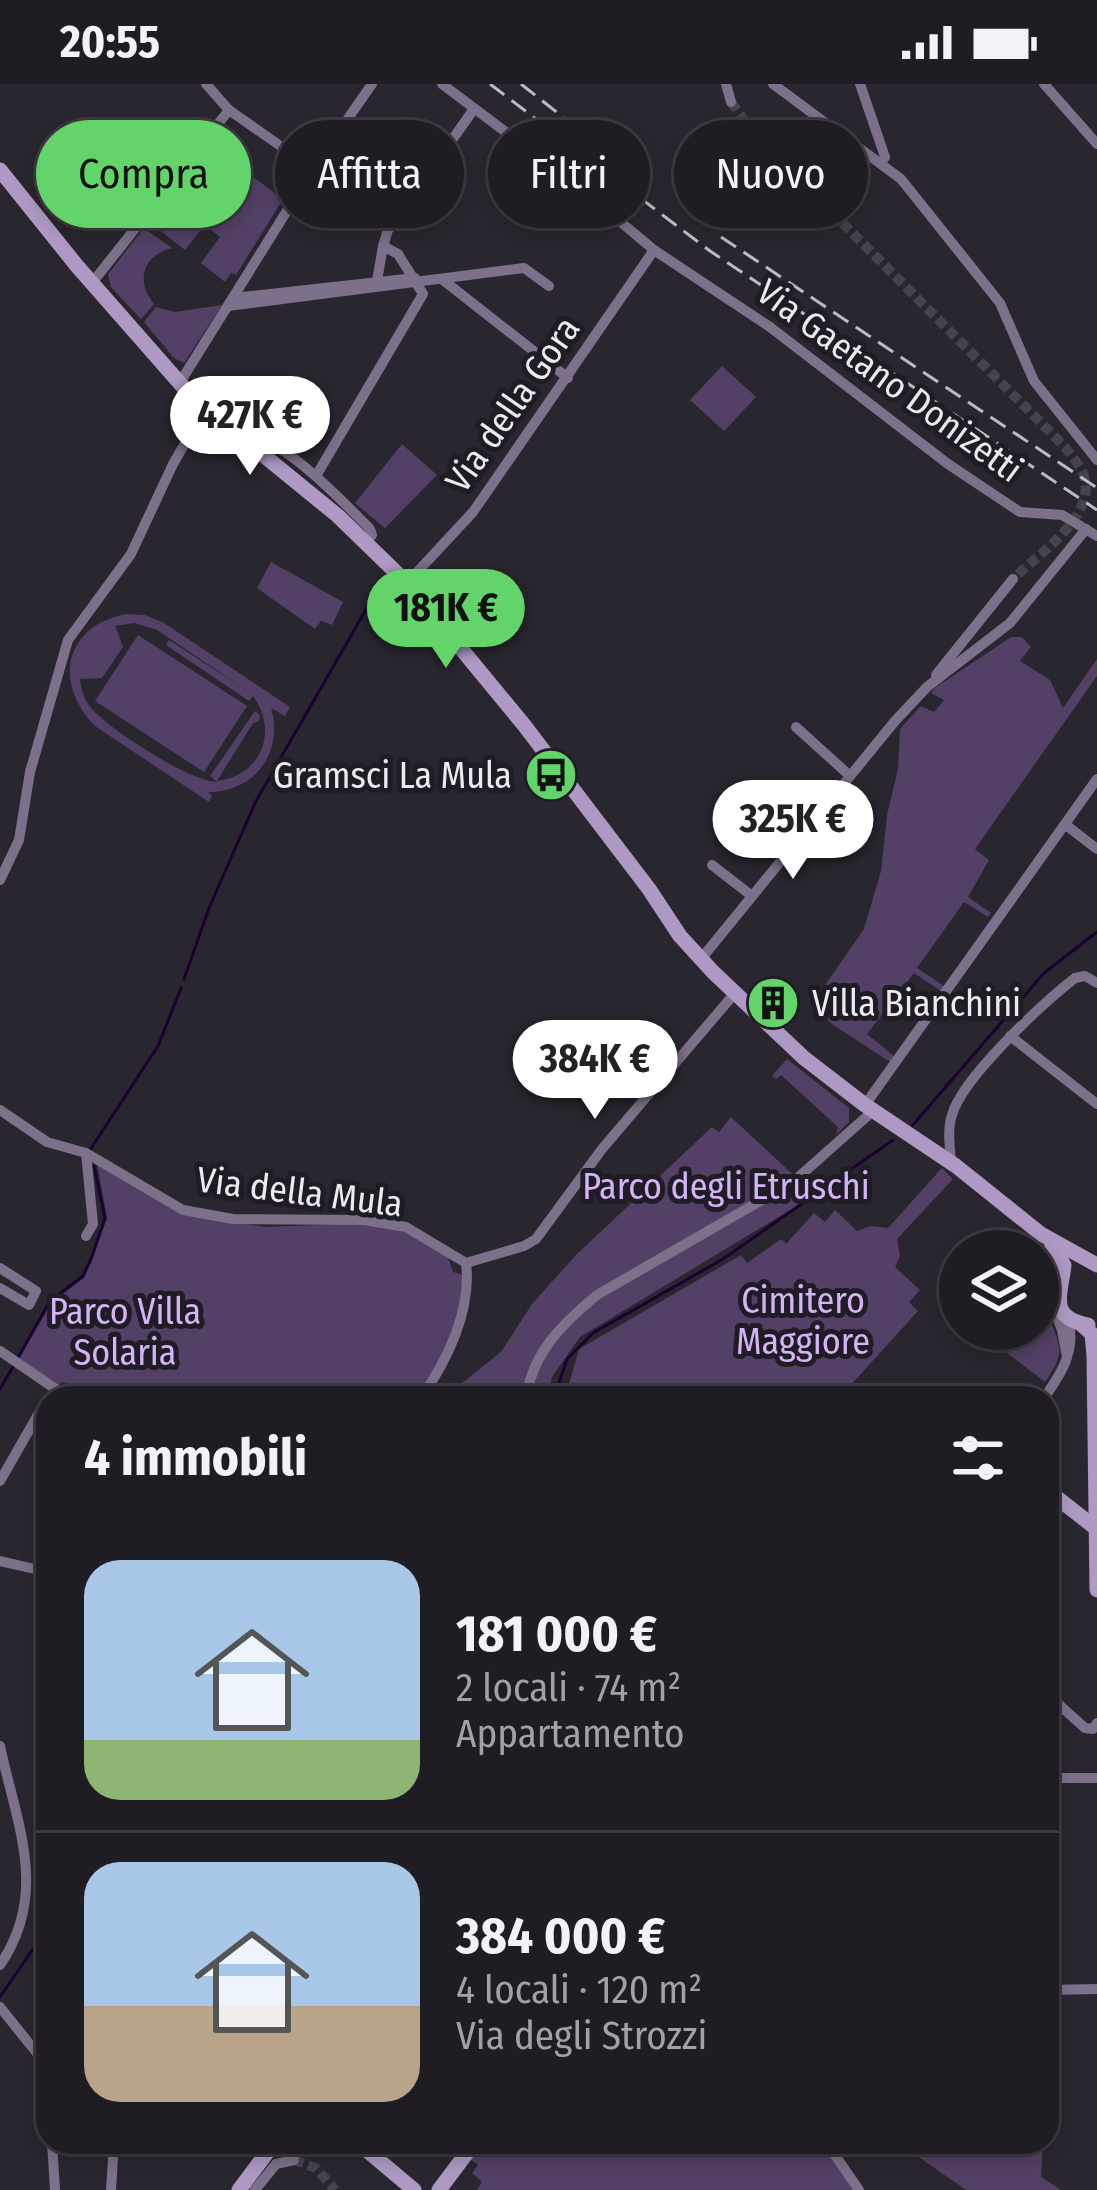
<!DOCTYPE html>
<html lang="it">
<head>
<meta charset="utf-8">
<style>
  body { margin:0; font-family:"Fira Sans Condensed",sans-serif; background:#2d2930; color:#f1f3f6; height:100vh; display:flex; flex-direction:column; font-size:45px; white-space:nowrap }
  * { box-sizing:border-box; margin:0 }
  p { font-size:39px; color:#a2a1a6 }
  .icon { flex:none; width:66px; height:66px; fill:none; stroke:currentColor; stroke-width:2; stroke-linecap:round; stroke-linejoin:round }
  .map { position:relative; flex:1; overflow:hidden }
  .side { position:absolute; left:36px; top:1302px; width:1023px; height:768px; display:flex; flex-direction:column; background:#201c23; border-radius:36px; box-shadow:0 6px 18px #0003,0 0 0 3px #3d3a41 }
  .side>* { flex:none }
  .top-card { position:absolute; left:36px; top:36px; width:1026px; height:108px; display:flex; gap:24px }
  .tools { position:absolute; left:939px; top:1146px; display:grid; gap:24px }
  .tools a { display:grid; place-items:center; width:120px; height:120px; border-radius:50%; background:#201c23; box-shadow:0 6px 18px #0003,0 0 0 3px #3d3a41; font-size:60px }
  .price { position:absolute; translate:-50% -102px; padding:0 27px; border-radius:42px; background:#fff; color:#222; font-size:39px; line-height:78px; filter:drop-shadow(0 3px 6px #0008) }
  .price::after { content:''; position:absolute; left:50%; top:72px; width:36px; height:27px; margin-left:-18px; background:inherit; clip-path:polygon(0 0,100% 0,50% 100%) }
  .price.on { background:#62d469; color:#111 }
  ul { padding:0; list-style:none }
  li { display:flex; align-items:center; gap:36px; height:300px; padding:0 48px }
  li+li { border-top:3px solid #3d3a41 }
  li span { display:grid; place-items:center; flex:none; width:336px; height:240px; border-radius:36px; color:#555 }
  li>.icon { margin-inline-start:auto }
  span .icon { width:144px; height:144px; fill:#fffc; stroke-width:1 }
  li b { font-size:51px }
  h2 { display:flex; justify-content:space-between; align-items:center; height:144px; padding:0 48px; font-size:51px }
  .tag { padding:0 42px; border-radius:54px; background:#201c23; box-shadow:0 6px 18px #0003,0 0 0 3px #3d3a41; font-size:42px; line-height:108px }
  .tag.on { background:#62d469; color:#111 }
  .status { display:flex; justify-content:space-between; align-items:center; height:84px; padding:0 60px; background:#201c23; direction:ltr }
  .status svg { height:33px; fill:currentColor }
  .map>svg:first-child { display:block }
  .green { fill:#534066; fill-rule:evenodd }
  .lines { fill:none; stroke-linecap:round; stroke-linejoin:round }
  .stream { stroke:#1c0030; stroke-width:3 }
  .street-tunnel { stroke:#47434c; stroke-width:10; stroke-dasharray:10 5; stroke-linecap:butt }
  .street { stroke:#7d708a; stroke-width:10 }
  .secondary { stroke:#ad99c3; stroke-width:15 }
  .rail { stroke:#bdbac1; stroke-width:3; stroke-dasharray:18 9; stroke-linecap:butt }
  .labels { text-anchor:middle; stroke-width:10; stroke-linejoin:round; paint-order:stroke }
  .street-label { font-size:36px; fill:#edeaf0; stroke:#201c25 }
  .poi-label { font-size:36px; fill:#edeaf0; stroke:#201c25; text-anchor:end }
  .park-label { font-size:36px; fill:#d4b3f6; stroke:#201c25 }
</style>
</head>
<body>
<div class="status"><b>20:55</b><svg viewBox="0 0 49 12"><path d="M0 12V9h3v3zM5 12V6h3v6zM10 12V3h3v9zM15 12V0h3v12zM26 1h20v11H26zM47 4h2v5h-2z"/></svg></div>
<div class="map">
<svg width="1097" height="2106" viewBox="0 0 1097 2106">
  <rect width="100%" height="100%" fill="#2a262f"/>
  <g class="green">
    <polygon points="219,68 283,115 236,191 231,189 225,198 201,179 220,153 205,141 185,166 149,138 177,99 191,108"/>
    <path d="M144 144 172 164C143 171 135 197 154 220L141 235 111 203 108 190Z"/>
    <polygon points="222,221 184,279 174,274 144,238 156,223 175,228"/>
    <polygon points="722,282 756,313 724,347 690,316"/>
    <polygon points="402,360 437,391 385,444 355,419"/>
    <polygon points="271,478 343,518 332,541 321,537 315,545 257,504"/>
    <path d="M126 530 145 531 164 539 290 623 285 632 271 624C284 668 255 708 208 708L212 712 209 718 95 642C53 599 64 542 126 530ZM134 539 157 546 249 608 169 556 166 561 249 617 253 612C279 647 261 692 217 697L253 639 259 637 260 631 255 627 210 692 217 698C191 698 104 643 89 621 83 613 81 604 80 595L102 594 123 563 115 542Z"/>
    <polygon points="138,551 247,622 204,688 95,617"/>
    <polygon points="1011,553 1022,553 1031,563 1020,577 1050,596 1063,624 1097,575 1097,592 975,765 989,776 968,813 991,829 988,833 964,818 917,884 944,902 941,907 914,889 867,950 894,972 890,978 832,940 812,920 864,845 881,787 887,731 898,685 900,645 921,622 934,628 944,616 931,609 935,604"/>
    <polygon points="787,975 849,1024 849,1038 836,1051 838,1043 781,991 776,995 772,992"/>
    <polygon points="731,1033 815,1111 580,1253 552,1293 548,1314 443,1314 501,1268 532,1220 576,1171 712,1043 719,1048"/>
    <polygon points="97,1079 182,1131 267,1143 365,1139 407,1147 447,1171 453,1188 468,1192 459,1238 421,1314 85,1314 80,1302 62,1298 57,1303 17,1277 52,1218 84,1194 93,1173 107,1134"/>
    <polygon points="942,1084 953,1095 897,1155 900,1172 895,1183 920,1206 909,1218 918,1227 839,1314 565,1314 579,1265 741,1171 747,1179 781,1155 786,1160 814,1129 825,1138 835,1126 857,1147 870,1142 888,1144"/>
    <path d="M1048 1178C1046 1195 1042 1210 1047 1227 1058 1261 1069 1265 1045 1298L993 1258V1254L1000 1245H1038V1190Z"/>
    <polygon points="481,2058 822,2058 855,2106 477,2106 482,2098 472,2089 478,2081 469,2074"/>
    <polygon points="897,2058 1043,2058 1041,2093 1061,2106 966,2106"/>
  </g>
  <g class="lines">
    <g class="stream">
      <polyline points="184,895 209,824 256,717 379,503"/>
      <polyline points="912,1042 1044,889 1097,848"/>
      <polyline points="90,1066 158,962 181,904"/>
      <polyline points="19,1272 50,1217 83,1192 91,1175 105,1134 94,1082"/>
      <polyline points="0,1305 14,1281"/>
      <polyline points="554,1314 567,1275 593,1249 723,1175 893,1056"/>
      <polyline points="0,1913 33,1865 48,1859"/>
    </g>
    <g class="street-tunnel">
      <path d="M731 18 753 49 1065 363C1072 373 1083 384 1085 396 1093 435 1037 471 1013 495"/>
      <polyline points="294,2076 316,2084 335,2106"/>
    </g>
    <g class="street">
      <polyline points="206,0 229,26 392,140"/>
      <polyline points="442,0 585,108 654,166 770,243 948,380 1020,428 1062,431 1097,452"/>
      <polyline points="726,0 731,18"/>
      <polyline points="773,0 901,95 1000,219 1034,297 1097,376"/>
      <polyline points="860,0 885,73 881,79"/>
      <polyline points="1044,0 1097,60"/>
      <polyline points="383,162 388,146 474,25"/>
      <polyline points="443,196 568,294"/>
      <polyline points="92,199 229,26"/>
      <polyline points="233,214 415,194"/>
      <polyline points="228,222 524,184 549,202"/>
      <polyline points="179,300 313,85 372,0"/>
      <path d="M241 354C273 342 347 422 370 445L372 451 366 459"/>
      <polyline points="316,392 423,210 398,170 383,162 377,197"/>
      <polyline points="407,499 473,428 654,166"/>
      <polyline points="936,591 1013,495"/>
      <polyline points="796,643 849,691"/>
      <polyline points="1066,741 1097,765"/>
      <polyline points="712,781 752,812"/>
      <polyline points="0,796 19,756 30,688 68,556 131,470 173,380 205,325"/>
      <polyline points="701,875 895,637 927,603 1010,539 1086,445"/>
      <polyline points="1010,952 1097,1020"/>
      <polyline points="865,1021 1097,695"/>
      <polyline points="0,1026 47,1058 86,1069 183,1126 233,1135 364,1136 406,1143 466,1179"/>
      <polyline points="86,1069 93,1140 86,1152"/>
      <path d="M951 1079C950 1063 947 1046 952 1031 962 994 1043 919 1075 894L1085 892 1097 899"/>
      <polyline points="1052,1169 1050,1216 1062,1246 1067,1273"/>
      <polyline points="466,1179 524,1162 536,1155 602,1065 735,909"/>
      <polyline points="0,1184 36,1207 29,1221 0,1204"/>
      <polyline points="0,1267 60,1308 55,1314"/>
      <path d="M421 1314C447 1277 472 1226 466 1179"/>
      <path d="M526 1314C533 1268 562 1240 597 1211L793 1098 873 1027"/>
      <path d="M1044 1314C1061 1290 1077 1266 1068 1235"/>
      <polyline points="0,1397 39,1329 48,1321"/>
      <polyline points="0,1477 48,1488"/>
      <polyline points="1047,1610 1085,1644 1093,1645 1097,1639"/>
      <path d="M0 1662C16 1739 50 1808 0 1881"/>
      <polyline points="1047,1694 1097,1694"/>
      <polyline points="1047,1906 1097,1905"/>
      <polyline points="0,1923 44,1978 44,2027 48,2042"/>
      <polyline points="52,2058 55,2106"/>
      <polyline points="826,2058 859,2106"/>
      <polyline points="111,2106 114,2058"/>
      <polyline points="255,2106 276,2080 294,2076"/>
    </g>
    <g class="secondary">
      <polyline points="0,86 77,182 192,313 338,432 407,499 524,641 649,805 680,852 713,888 804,974 865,1021 956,1082 1041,1150 1097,1181"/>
      <path d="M1052 1161 1064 1181C1061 1210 1047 1233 1088 1241"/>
      <polyline points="1081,1240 1092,1250 1094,1272 1097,1506"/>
      <polyline points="1047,1406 1097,1445"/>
      <polyline points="357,2058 414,2106"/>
      <polyline points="239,2106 275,2058"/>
      <polyline points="439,2106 475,2058"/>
    </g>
    <g class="rail">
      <polyline points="490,0 710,167 1097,426"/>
      <polyline points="521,0 582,48"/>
      <polyline points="721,153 1097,404"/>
    </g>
  </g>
  <defs>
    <g id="bus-disc" transform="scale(2.7)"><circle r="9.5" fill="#62d469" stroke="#201c25"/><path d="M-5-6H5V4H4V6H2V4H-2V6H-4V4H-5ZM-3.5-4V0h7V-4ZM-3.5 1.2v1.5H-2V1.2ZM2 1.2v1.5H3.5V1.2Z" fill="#111"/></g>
    <g id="building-disc" transform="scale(2.7)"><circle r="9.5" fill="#62d469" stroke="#201c25"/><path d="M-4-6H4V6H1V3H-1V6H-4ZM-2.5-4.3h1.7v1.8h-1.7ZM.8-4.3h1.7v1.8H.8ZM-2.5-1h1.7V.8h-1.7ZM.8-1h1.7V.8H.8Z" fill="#111"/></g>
  </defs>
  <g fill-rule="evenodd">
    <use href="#bus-disc" x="551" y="691"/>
    <use href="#building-disc" x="773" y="919"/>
  </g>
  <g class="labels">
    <g class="street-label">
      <text transform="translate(890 296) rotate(36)" y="13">Via Gaetano Donizetti</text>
      <text transform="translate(512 320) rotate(-55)" y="13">Via della Gora</text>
      <text transform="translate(300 1107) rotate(7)" y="13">Via della Mula</text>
    </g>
    <g class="poi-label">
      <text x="512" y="704">Gramsci La Mula</text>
      <text x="812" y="932" text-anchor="start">Villa Bianchini</text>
    </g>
    <g class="park-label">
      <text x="726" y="1115">Parco degli Etruschi</text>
      <text x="803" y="1229">Cimitero<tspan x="803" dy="41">Maggiore</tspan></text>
      <text x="125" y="1240">Parco Villa<tspan x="125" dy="41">Solaria</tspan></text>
    </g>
  </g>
</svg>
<div class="tools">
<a><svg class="icon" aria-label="layers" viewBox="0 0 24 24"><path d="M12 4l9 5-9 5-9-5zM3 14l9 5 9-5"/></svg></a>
</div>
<b class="price" style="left:250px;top:394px">427K €</b>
<b class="price on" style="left:446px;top:587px">181K €</b>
<b class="price" style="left:793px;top:798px">325K €</b>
<b class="price" style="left:595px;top:1038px">384K €</b>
<div class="top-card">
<a class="tag on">Compra</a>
<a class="tag">Affitta</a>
<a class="tag">Filtri</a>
<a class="tag">Nuovo</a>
</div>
<section class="side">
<h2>4 immobili<svg class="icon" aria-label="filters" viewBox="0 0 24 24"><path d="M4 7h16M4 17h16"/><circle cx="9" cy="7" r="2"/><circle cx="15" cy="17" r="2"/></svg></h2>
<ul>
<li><span style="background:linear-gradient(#a9c7e8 75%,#8fb573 0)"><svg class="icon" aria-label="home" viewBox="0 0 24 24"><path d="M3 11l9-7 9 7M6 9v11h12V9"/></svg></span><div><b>181 000 €</b><p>2 locali · 74 m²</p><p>Appartamento</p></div></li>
<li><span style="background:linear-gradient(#a9c7e8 60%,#b9a48a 0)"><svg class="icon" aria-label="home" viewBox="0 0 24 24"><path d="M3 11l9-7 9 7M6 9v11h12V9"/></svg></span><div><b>384 000 €</b><p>4 locali · 120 m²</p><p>Via degli Strozzi</p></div></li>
</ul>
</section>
</div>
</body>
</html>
